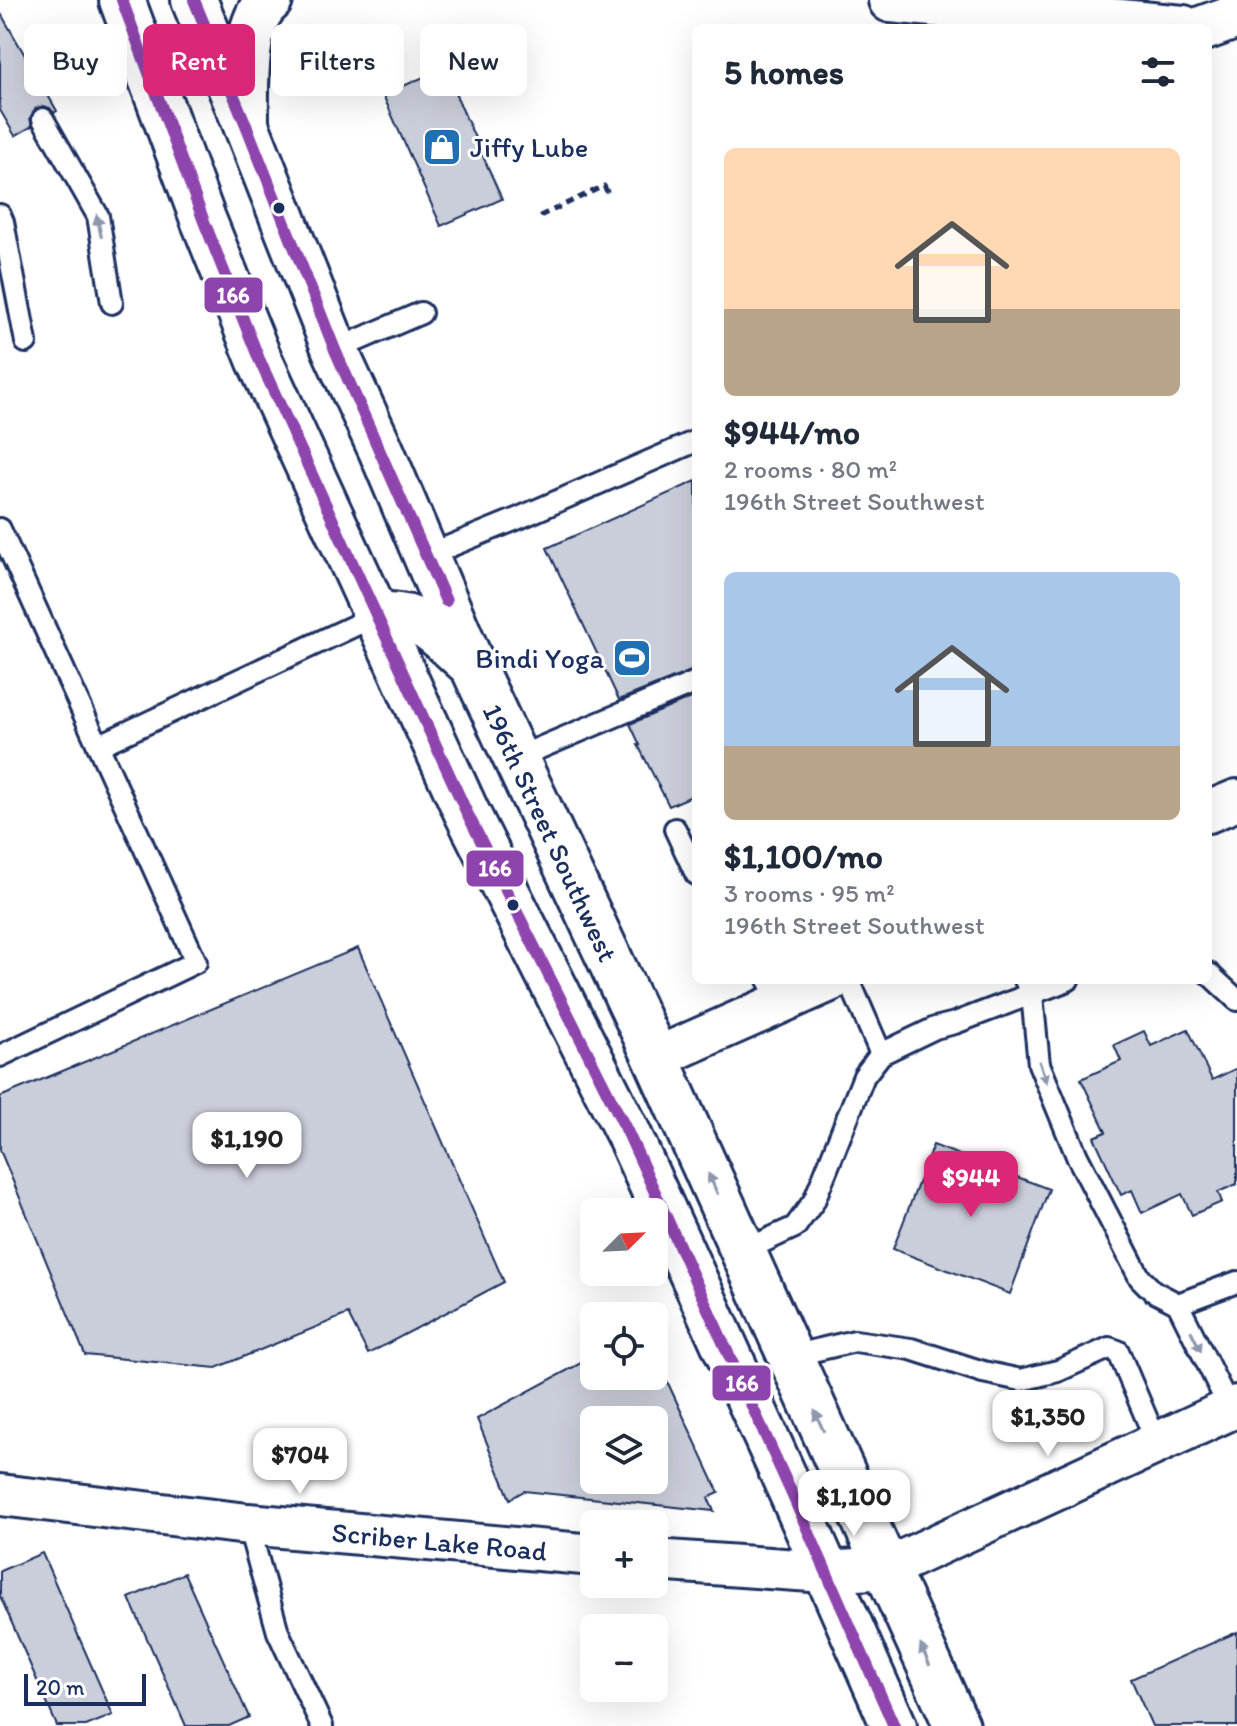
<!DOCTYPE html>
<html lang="en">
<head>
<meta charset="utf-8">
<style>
  body { margin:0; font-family:Itim,sans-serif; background:#f2f2f3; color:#1f2937; height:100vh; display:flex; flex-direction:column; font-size:30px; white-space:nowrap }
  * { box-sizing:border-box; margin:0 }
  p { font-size:26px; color:#747a83 }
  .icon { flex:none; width:44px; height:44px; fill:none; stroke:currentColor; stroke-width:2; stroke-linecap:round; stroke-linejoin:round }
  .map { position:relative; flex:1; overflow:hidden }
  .side { position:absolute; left:692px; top:24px; width:520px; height:960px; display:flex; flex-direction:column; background:#fff; border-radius:12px; box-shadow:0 8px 32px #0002 }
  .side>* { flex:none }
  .guide { position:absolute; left:24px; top:24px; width:548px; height:72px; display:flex; gap:16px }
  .needle { width:52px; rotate:66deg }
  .controls { position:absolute; left:580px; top:1198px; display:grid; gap:16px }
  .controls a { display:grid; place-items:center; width:88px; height:88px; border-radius:12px; background:#fff; box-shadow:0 8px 32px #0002; font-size:40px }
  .scale { position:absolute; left:24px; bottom:20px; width:122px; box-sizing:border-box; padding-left:8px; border:4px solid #1b2f5e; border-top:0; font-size:22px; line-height:28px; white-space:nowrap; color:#1b2f5e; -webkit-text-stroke:6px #fff; paint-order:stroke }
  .price { position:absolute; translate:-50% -68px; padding:0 18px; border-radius:16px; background:#fff; color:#222; font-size:26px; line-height:52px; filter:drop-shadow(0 2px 4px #0008) }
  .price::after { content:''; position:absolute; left:50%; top:48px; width:24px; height:18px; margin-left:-12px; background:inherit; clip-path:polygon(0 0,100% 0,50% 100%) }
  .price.on { background:#db2777; color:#fff }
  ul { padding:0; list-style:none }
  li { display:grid; align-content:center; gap:16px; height:424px; padding:0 32px }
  li span { display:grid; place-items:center; height:248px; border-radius:12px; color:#555 }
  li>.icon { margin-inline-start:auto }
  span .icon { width:144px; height:144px; fill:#fffc; stroke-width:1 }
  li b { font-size:34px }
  h2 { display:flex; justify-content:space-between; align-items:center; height:96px; padding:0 32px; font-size:34px }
  .pill { padding:0 28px; border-radius:12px; background:#fff; box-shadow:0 8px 32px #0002; font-size:28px; line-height:72px }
  .pill.on { background:#db2777; color:#fff }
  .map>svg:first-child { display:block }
  .building { fill:#caceda; stroke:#1b2f5e; stroke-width:2; fill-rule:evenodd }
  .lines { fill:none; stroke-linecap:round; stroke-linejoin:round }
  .lane-casing { stroke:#1b2f5e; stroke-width:26 }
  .street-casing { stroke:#1b2f5e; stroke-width:46 }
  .primary-casing { stroke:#1b2f5e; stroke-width:50 }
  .highway-casing { stroke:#1b2f5e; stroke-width:50 }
  .path { stroke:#1b2f5e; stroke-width:5; stroke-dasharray:8 6; stroke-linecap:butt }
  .lane { stroke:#fff; stroke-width:20 }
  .street { stroke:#fff; stroke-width:40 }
  .primary { stroke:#fff; stroke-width:44 }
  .highway { stroke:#fff; stroke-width:44 }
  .bus-1-casing { stroke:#fff; stroke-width:18 }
  .bus-1 { stroke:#8e44ad; stroke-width:12 }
  .oneway { fill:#8d97ae }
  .bus-dot { fill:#1b2f5e; stroke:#fff; stroke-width:3 }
  .labels { text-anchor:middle; stroke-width:6; stroke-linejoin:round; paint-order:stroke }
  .poi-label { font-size:28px; fill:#1b2f5e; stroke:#fff; text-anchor:start }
  .street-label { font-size:28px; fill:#1b2f5e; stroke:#fff }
  .line-badge { stroke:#fff; stroke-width:3 }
  .badge-label { font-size:22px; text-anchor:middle; font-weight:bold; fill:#fff }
</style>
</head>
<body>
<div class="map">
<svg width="1237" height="1726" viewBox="0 0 1237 1726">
  <rect width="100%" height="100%" fill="#fff"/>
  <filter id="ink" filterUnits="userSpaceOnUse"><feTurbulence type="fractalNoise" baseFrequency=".0125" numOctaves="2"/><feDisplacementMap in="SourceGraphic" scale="16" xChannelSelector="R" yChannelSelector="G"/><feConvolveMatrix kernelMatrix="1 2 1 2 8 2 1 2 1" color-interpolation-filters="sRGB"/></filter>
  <g filter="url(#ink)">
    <g class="building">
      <polygon points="0,12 57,111 54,113 50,108 44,106 36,108 30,118 32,126 15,136 0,110"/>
      <polygon points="444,68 502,199 441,226 383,95"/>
      <polygon points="696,481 696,669 619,700 547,548"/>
      <polygon points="696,696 696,794 669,806 638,745 640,745 630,724"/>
      <polygon points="358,948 504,1282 368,1354 348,1314 216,1368 85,1355 0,1150 0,1097"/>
      <polygon points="1188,1029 1212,1080 1237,1068 1237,1184 1218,1192 1222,1202 1192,1215 1182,1194 1142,1213 1132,1190 1121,1195 1094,1137 1106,1132 1081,1079 1121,1061 1114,1045 1144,1031 1151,1046"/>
      <polygon points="933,1145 1049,1189 1010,1294 893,1249"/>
      <path d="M654 1353 719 1493 708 1498 714 1511 524 1491 510 1499 477 1419 594 1356V1376H654ZM594 1420H654V1480H594Z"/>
      <polygon points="42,1553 113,1715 86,1726 57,1726 0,1596 0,1571"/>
      <polygon points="184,1573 249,1717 229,1726 186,1726 129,1598"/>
      <polygon points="1237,1632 1237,1726 1152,1726 1131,1679"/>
    </g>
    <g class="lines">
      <g class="lane-casing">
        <g id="lane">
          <polyline points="43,119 98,216 112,303"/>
          <polyline points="0,215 3,222 26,342"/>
          <polyline points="335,350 421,313"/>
          <polyline points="0,529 196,962 0,1056"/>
          <polyline points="426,556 519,518 696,441"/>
          <polyline points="98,746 377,615"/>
          <polyline points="516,758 696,682"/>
          <polyline points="675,829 696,874"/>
          <polyline points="1208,973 1237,1000"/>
          <polyline points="768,980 780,1003"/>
          <polyline points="849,980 881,1054"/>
          <polyline points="1025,980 1032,995 1039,1064 1077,1156 1140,1278 1153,1291 1178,1304 1230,1409"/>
          <polyline points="743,1251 795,1227 814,1201 864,1076 881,1054 935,1028 955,1023 1068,980"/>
          <polyline points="1178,1304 1237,1282"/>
          <polyline points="791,1356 855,1341 911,1349 983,1372 1021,1380 1058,1371 1109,1348 1118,1351 1157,1443"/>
          <polyline points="248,1524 278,1632 322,1726"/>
        </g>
      </g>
      <g class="street-casing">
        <g id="street">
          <polyline points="1208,812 1237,800"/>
          <polyline points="656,1058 832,980"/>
          <path id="s1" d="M0 1495 248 1524 594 1555"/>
          <polyline points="654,1560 826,1572 887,1568 1237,1406"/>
        </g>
      </g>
      <g class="primary-casing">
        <g id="primary">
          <polyline points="122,0 203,219 259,359 466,811 628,1133 792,1494 894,1726"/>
          <path id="s2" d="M194 0 246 125 335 350 381 450 473 667 656 1058 957 1726"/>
          <path d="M377 615C422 612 437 635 469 663"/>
        </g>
      </g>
      <g class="highway-casing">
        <g id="highway">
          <polyline points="891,0 1183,28"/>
          <polyline points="1204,28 1237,16"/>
          <path d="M246 125C246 92 242 22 270 0"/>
        </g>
      </g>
      <polyline class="path" points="540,216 604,186 610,197"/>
      <use href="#lane" class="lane"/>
      <use href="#street" class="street"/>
      <use href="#primary" class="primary"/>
      <use href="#highway" class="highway"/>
      <g class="bus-1-casing">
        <g id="bus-1">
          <polyline points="122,0 203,219 259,359 466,811 628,1133 792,1494 894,1726"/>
          <polyline points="194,0 246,125 335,350 446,601"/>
        </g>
      </g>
      <use href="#bus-1" class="bus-1"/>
    </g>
    <defs><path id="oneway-solid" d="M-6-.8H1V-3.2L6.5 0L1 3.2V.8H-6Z" transform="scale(2)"/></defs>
    <g class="oneway">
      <use href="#oneway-solid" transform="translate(99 226) rotate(-102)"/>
      <use href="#oneway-solid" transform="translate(1043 1072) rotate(70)"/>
      <use href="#oneway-solid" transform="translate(713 1184) rotate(-114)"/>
      <use href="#oneway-solid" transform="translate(1196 1341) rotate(64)"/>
      <use href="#oneway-solid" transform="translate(819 1421) rotate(-114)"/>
      <use href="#oneway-solid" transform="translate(925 1655) rotate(-114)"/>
    </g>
  </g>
  <defs>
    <g id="shop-square" transform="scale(2)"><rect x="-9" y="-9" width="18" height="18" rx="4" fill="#1f6fb2" stroke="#fff"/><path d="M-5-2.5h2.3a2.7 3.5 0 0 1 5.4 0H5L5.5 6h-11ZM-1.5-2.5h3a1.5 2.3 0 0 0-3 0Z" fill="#fff"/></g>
    <g id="stadium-square" transform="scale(2)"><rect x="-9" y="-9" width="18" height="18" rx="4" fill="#1f6fb2" stroke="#fff"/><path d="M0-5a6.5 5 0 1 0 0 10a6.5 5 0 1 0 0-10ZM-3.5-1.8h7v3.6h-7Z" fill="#fff"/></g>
  </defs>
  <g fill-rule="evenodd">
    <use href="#shop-square" x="442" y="147"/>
    <use href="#stadium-square" x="632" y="658"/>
  </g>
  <g class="bus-dot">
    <circle cx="279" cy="208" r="7"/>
    <circle cx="513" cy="905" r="7"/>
  </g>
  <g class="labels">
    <g class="poi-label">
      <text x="470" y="157">Jiffy Lube</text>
      <text x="604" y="668" text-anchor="end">Bindi Yoga</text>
    </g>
    <g class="street-label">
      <text dy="10" stroke="none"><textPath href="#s2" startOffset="906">196th Street Southwest</textPath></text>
      <text dy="10" stroke="none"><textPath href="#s1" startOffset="442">Scriber Lake Road</textPath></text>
    </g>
  </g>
  <g class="line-badge">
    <rect x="203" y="276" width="61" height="38" rx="8" fill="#8e44ad"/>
    <rect x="465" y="849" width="60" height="39" rx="8" fill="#8e44ad"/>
    <rect x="711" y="1364" width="61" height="38" rx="8" fill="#8e44ad"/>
  </g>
  <g class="badge-label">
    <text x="233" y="303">166</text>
    <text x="495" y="876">166</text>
    <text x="742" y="1391">166</text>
  </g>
</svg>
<div class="controls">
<a><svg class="needle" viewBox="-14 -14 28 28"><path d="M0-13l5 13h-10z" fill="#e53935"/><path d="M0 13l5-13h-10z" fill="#747a83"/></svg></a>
<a><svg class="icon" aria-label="locate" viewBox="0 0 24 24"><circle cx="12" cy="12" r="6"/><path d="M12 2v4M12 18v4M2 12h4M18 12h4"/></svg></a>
<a><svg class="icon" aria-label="layers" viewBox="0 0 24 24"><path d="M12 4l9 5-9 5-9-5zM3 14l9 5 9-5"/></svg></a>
<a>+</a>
<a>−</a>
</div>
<div class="scale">20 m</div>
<b class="price" style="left:247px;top:1180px">$1,190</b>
<b class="price on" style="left:971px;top:1219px">$944</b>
<b class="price" style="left:1048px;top:1458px">$1,350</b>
<b class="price" style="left:300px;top:1496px">$704</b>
<b class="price" style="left:854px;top:1538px">$1,100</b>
<div class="guide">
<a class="pill">Buy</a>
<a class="pill on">Rent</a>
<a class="pill">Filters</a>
<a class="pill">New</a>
</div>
<section class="side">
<h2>5 homes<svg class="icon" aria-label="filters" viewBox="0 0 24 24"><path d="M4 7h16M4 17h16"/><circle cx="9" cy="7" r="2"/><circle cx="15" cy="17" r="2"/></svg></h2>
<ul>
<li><span style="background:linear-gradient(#ffd9b3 65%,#b9a48a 0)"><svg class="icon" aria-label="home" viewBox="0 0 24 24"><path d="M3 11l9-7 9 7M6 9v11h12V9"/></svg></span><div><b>$944/mo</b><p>2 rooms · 80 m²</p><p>196th Street Southwest</p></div></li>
<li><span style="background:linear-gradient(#a9c7e8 70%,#b9a48a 0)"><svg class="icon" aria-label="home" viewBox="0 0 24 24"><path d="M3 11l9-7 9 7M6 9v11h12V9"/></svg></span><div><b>$1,100/mo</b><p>3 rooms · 95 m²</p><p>196th Street Southwest</p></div></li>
</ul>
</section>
</div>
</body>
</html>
